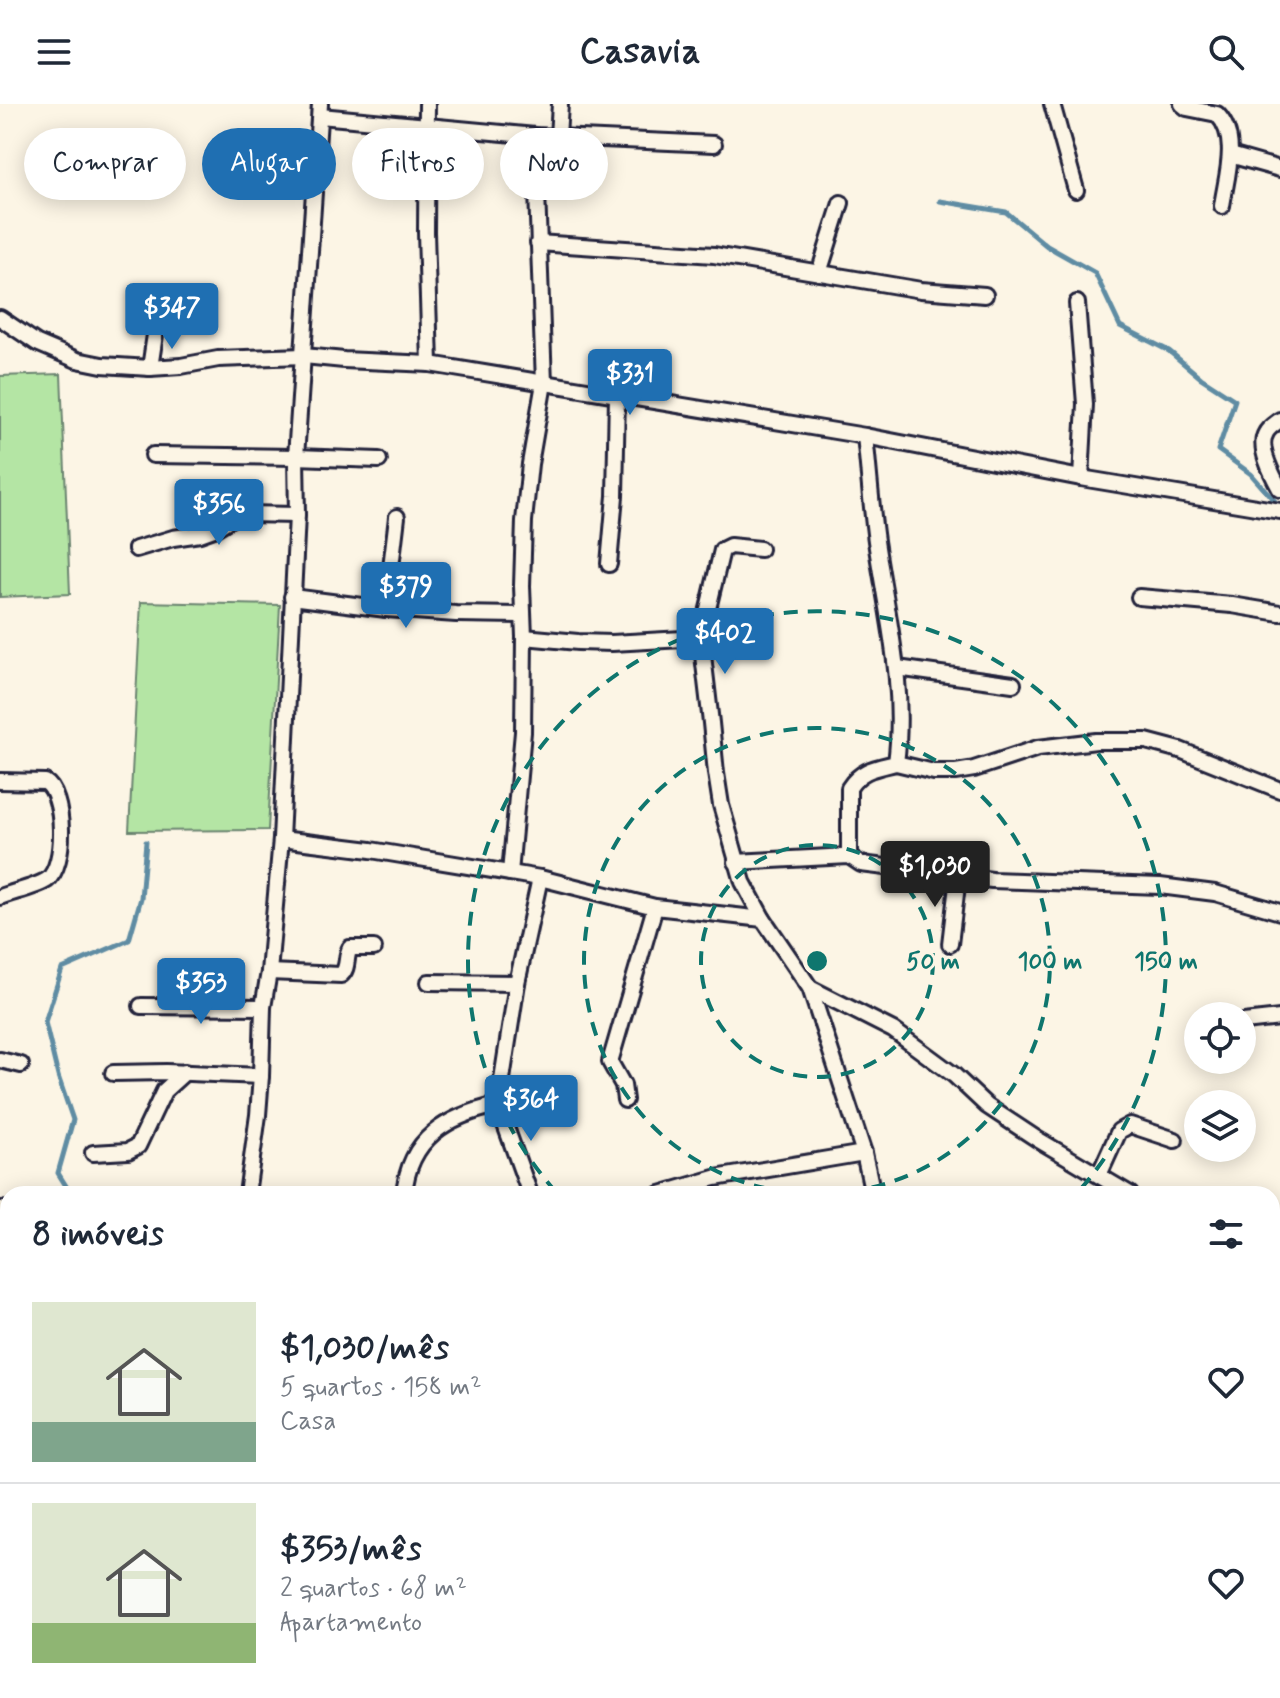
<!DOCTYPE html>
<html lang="pt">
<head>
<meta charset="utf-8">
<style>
  body { margin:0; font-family:Mynerve,sans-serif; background:#f6f6f7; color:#1f2937; height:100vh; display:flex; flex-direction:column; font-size:30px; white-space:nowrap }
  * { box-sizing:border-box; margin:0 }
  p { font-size:26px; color:#747a83 }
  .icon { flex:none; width:44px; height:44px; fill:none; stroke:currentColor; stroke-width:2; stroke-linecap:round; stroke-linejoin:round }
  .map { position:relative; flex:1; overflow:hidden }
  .drawer { position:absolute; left:0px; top:1082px; width:1280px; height:512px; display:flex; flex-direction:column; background:#fff; border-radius:24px 24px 0 0; box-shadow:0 4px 20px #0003 }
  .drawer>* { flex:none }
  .hud { position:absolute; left:24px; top:24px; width:800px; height:72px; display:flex; gap:16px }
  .controls { position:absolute; left:1184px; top:898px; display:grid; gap:16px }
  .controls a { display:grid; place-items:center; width:72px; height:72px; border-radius:50%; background:#fff; box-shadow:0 4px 20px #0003; font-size:40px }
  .price { position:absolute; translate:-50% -68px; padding:0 18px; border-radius:8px; background:#1f6fb2; color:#fff; font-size:26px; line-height:52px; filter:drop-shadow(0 2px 4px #0008) }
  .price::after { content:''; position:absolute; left:50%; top:48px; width:24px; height:18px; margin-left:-12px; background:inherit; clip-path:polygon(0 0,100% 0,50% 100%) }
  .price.active { background:#222; color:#fff }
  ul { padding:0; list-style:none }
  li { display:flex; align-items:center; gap:24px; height:200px; padding:0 32px }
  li+li { border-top:2px solid #e0e1e3 }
  li span { display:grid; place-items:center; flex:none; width:224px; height:160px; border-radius:0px; color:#555 }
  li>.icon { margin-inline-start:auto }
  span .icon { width:96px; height:96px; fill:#fffc; stroke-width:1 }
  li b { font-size:34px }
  h2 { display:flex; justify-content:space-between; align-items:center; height:96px; padding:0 32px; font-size:34px }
  .pill { padding:0 28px; border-radius:36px; background:#fff; box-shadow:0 4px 20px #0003; font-size:28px; line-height:72px }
  .pill.active { background:#1f6fb2; color:#fff }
  header { display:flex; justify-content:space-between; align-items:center; height:104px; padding:0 32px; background:#fff; font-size:36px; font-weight:700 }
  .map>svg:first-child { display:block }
  .garden { fill:#b4e5a4; stroke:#6b8470; stroke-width:2 }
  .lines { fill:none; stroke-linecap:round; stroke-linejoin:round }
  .stream { stroke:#5f8ca3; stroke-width:5 }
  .street-casing { stroke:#22223b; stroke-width:20 }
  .street { stroke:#fcf5e5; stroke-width:14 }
  .ring { fill:none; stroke:#0f766e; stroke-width:4; stroke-dasharray:14 10 }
  .centre { fill:#0f766e; stroke:#fcf5e5; stroke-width:4 }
  .ring-label { font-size:24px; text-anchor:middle; font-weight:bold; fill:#0f766e; stroke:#fcf5e5; stroke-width:6; stroke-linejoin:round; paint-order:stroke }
</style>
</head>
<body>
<header><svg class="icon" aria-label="menu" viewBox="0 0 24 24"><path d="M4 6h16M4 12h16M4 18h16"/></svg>Casavia<svg class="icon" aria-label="search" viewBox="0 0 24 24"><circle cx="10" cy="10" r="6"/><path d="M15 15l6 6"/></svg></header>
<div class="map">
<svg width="1280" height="1594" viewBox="0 0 1280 1594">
  <rect width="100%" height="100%" fill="#fcf5e5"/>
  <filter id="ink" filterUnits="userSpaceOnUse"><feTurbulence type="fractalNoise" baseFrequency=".0125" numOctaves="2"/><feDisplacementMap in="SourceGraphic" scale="16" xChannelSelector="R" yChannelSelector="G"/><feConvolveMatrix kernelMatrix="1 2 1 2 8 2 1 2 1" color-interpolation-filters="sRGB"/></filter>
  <g filter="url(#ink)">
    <g class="garden">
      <polygon points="61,270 70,490 0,493 0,272"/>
      <polygon points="141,498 280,501 268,726 129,727"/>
    </g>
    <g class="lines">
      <g class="stream">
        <polyline points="940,97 1006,108 1047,142 1095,169 1120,222 1169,247 1201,274 1235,296 1218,346 1251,370 1279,402"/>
        <polyline points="71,1090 58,1069 73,1016 58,972 45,918 62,865 129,836 141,794 146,738"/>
        <polyline points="477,1586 489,1594"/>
      </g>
      <g class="street-casing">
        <g id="street">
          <polyline points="427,0 426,128 430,260"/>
          <polyline points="1052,0 1076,86"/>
          <path d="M1182 0 1187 4 1217 10C1240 34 1226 73 1222 102"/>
          <polyline points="320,12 535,32 714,40"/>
          <polyline points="558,33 560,0"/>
          <polyline points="1230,51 1280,65"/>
          <polyline points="538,139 714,151 921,186 985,191"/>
          <polyline points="819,169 841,99"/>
          <polyline points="1077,199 1085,300 1081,374"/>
          <polyline points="0,214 37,239 77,256 102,261 150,264 181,262 218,255 304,252 344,256 430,260 865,332 1081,374 1280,407"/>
          <polyline points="150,264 156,224"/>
          <path d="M1280 316C1276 319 1268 324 1266 329 1257 343 1273 372 1280 385"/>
          <polyline points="153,351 296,353 379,356"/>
          <polyline points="136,445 173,434 200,430 214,425 232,414 244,410 297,411"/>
          <polyline points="609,460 615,392 617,291"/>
          <polyline points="292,493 386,505 456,510 522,511"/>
          <polyline points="1139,493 1232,501 1280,509"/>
          <polyline points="386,505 397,413"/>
          <polyline points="524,533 578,538 612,539 701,534 711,619 716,669 721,701 743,778 763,815"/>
          <polyline points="701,534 722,446 730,442 760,445"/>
          <polyline points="897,564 1013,580"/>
          <polyline points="896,659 934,668 956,668 974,665 1038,644 1096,637 1146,637 1180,646 1280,686"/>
          <path d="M0 677 45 678C65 689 67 762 47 776 36 783 13 788 0 793"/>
          <polyline points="281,735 371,746 540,774 655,803 763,815 810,884 864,1049 873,1090"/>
          <path d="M849 752V684C861 665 876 664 896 659 906 583 887 512 876 437 871 402 869 367 865 332"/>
          <polyline points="736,758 849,752 861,760 992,776 1160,782 1215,789 1280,808"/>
          <polyline points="510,769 523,628 524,533 522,482 524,417 530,360 544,279 535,32"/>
          <polyline points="950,840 958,773"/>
          <path d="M269 868 341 871C349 864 345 853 350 844H374"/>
          <polyline points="429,878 517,879"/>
          <polyline points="810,884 893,926 954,971 987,1002 1037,1035 1130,1090"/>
          <polyline points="141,902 263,903"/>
          <polyline points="1244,918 1280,914"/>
          <polyline points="0,956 21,961"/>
          <polyline points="113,969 166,968 261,972"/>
          <polyline points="625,996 623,981 610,958 655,803"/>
          <polyline points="498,1001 530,1090"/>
          <polyline points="93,1049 128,1047 138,1042 164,987 185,968"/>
          <polyline points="1099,1071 1119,1027 1130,1021 1175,1036"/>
          <polyline points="247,1090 258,1011 261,972 263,903 269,868 281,735 297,411 296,353 320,0"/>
          <path d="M404 1090C409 1034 447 1012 498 1001L517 879 540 774"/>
          <polyline points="660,1090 715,1074 864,1049"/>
          <polyline points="0,1105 8,1106"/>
          <polyline points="1272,1137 1280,1129"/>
          <polyline points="1272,1195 1280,1200"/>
          <polyline points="0,1228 8,1225"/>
          <polyline points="1272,1239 1280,1231"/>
          <polyline points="0,1285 8,1287"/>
          <polyline points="1272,1286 1280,1296"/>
          <polyline points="0,1381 8,1383"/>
          <polyline points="1272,1437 1280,1439"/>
          <polyline points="0,1486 8,1484"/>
          <polyline points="270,1586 272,1594"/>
          <polyline points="1194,1586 1196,1594"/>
          <polyline points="952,1594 953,1586"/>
        </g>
      </g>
      <use href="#street" class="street"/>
    </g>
  </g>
  <g class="ring">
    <circle cx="817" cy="857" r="116"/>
    <path d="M815 1090A233 233 0 1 1 819 1090"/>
    <path d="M556 1088A349 349 0 1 1 1078 1088"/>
  </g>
  <circle cx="817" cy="857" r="12" class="centre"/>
  <g class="ring-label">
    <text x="933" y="865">50 m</text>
    <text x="1050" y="865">100 m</text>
    <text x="1166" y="865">150 m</text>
  </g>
</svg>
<div class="controls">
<a><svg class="icon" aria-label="locate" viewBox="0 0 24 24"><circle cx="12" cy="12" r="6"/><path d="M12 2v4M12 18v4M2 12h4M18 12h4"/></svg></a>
<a><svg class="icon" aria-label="layers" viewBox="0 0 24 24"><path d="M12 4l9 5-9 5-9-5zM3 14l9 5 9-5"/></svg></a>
</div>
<b class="price" style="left:172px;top:247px">$347</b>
<b class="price" style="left:630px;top:313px">$331</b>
<b class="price" style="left:219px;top:443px">$356</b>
<b class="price" style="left:406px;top:526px">$379</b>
<b class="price" style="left:725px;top:572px">$402</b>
<b class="price active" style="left:935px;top:805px">$1,030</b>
<b class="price" style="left:201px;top:922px">$353</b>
<b class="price" style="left:531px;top:1039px">$364</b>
<div class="hud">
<a class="pill">Comprar</a>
<a class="pill active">Alugar</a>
<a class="pill">Filtros</a>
<a class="pill">Novo</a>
</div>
<section class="drawer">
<h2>8 imóveis<svg class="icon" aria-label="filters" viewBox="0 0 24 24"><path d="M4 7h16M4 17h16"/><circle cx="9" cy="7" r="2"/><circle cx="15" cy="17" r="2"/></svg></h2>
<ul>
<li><span style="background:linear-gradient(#dfe7d0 75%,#7fa58c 0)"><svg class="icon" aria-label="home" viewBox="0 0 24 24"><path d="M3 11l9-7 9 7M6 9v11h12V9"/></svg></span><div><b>$1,030/mês</b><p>5 quartos · 158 m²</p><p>Casa</p></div><svg class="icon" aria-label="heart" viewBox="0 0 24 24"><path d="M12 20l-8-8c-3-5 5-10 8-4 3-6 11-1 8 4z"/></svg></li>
<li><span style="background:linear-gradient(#dfe7d0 75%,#8fb573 0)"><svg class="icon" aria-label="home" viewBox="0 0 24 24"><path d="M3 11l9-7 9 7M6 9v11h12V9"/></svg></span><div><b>$353/mês</b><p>2 quartos · 68 m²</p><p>Apartamento</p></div><svg class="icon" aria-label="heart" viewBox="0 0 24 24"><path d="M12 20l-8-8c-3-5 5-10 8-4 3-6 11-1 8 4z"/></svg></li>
</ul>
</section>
</div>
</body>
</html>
